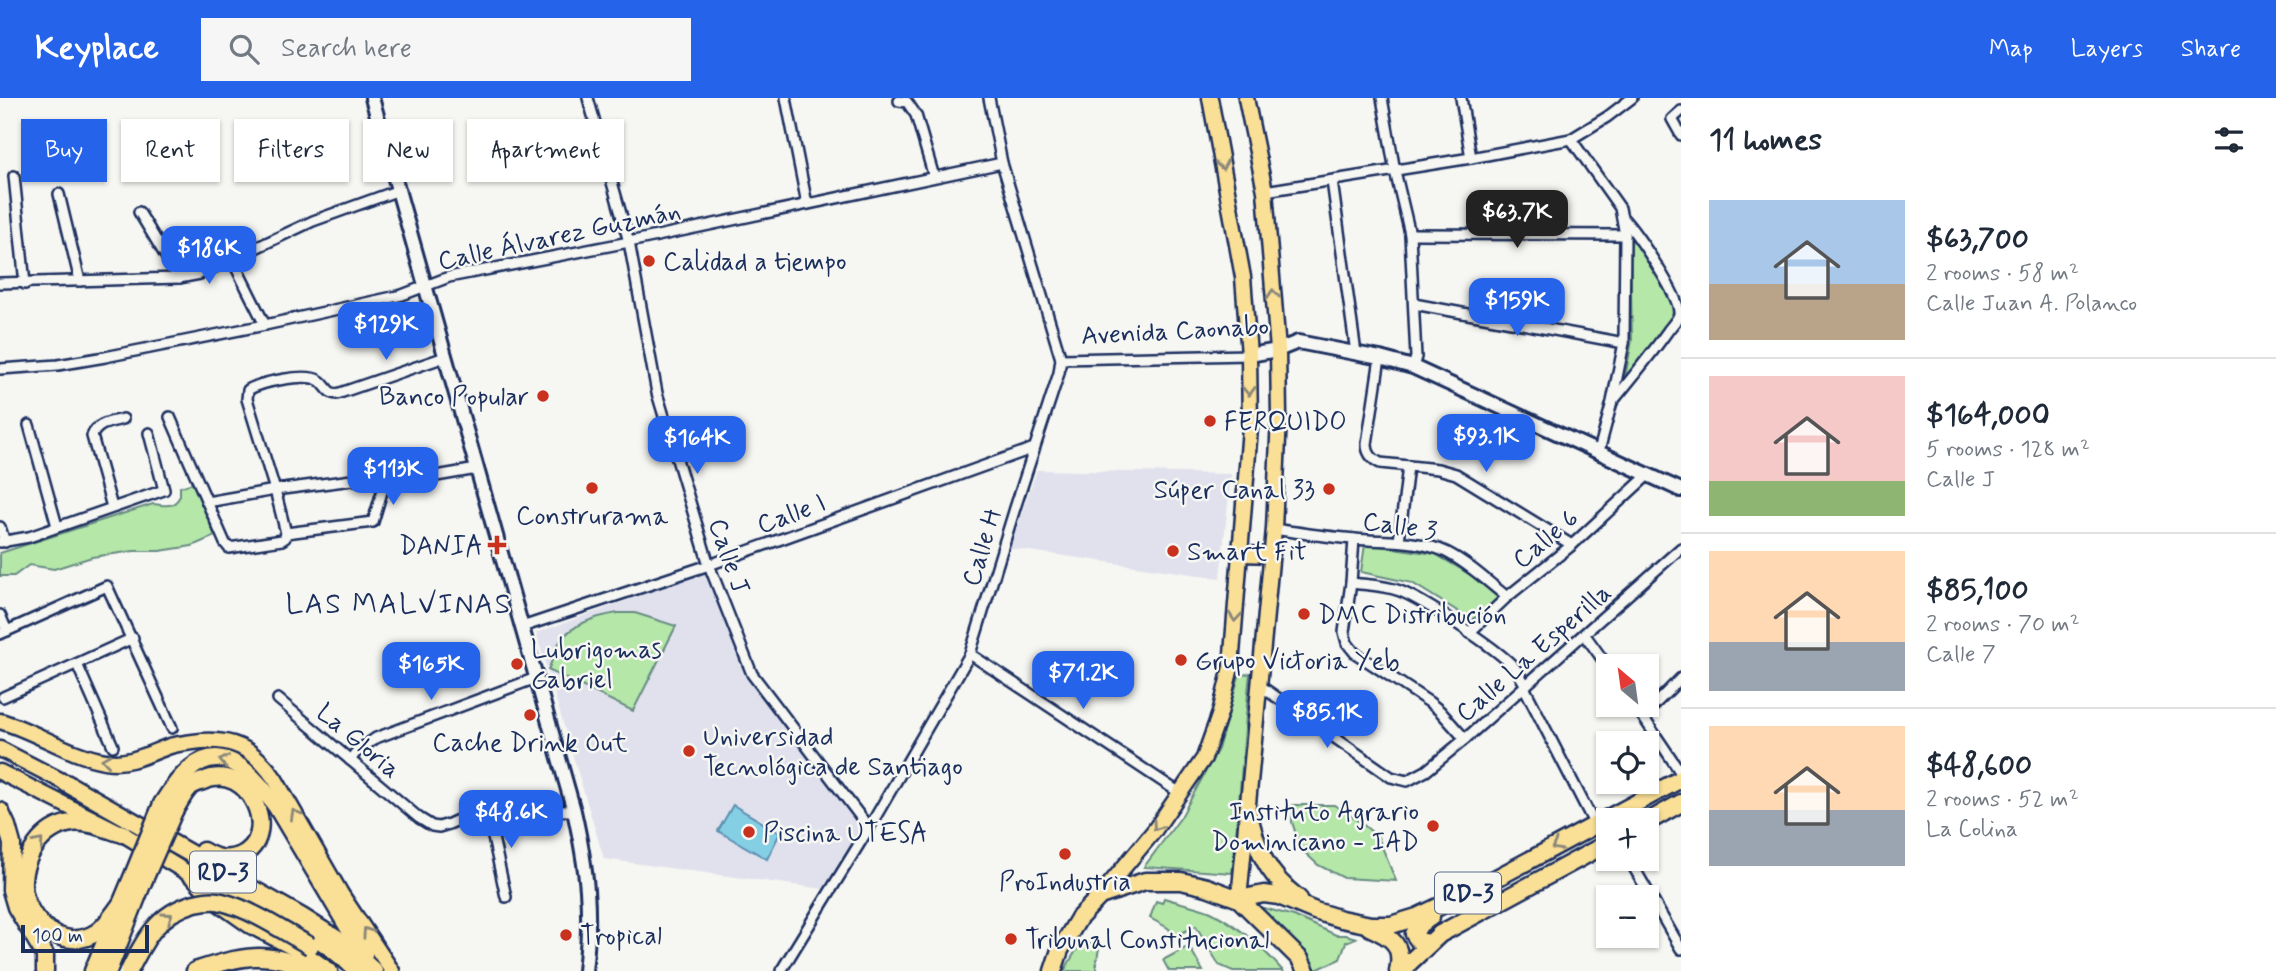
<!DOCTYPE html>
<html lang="en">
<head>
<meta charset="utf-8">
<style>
  body { margin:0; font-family:Mynerve,sans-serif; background:#f6f6f7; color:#1f2937; height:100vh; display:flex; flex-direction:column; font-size:26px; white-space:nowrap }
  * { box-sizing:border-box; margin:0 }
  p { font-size:23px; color:#747a83 }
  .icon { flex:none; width:38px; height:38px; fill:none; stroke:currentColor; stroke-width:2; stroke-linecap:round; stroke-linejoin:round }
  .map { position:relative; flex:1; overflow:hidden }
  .panel { display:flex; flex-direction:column; background:#fff; width:595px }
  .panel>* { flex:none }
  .hud { position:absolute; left:21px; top:21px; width:665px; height:63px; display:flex; gap:14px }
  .needle { width:46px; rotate:331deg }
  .buttons { position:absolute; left:1596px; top:556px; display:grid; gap:14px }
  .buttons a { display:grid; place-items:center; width:63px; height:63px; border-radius:0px; background:#fff; box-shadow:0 2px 5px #0004; font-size:35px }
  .scale { position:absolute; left:21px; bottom:18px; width:128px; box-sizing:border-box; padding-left:7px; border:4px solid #1b2f5e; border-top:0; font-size:19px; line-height:24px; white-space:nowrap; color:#1b2f5e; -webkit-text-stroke:5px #f6f6f2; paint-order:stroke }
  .price { position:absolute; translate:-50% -60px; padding:0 16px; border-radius:14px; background:#2563eb; color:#fff; font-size:23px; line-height:46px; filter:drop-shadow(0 2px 4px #0008) }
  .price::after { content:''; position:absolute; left:50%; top:42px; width:21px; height:16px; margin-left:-10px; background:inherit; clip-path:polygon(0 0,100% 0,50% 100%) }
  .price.selected { background:#222; color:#fff }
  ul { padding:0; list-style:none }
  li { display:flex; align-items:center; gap:21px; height:175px; padding:0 28px }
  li+li { border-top:2px solid #e0e1e3 }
  li span { display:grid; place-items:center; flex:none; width:196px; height:140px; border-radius:0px; color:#555 }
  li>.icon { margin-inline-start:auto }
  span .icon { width:84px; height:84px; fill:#fffc; stroke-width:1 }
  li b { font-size:30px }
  h2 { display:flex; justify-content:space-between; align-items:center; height:84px; padding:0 28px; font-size:30px }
  .chip { padding:0 24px; border-radius:0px; background:#fff; box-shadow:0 2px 5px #0004; font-size:24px; line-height:63px }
  .chip.selected { background:#2563eb; color:#fff }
  header { display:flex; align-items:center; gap:42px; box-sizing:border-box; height:98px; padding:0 35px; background:#2563eb; color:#fff }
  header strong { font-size:33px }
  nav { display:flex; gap:38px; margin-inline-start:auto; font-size:24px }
  .search { width:490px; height:63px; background:#f6f6f7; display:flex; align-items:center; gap:18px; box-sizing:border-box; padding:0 24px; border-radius:0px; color:#747a83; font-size:26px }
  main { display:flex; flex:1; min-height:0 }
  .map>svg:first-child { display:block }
  .built { fill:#e0e1ed }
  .green { fill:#b4e7a8; stroke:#688b83; stroke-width:2 }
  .water { fill:#85cfe5; stroke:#5b8faf; stroke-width:2 }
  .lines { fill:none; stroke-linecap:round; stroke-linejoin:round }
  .street-casing { stroke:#1b2f5e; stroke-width:14 }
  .secondary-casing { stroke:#1b2f5e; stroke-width:18 }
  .primary-casing { stroke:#1b2f5e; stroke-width:19 }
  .highway-casing { stroke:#1b2f5e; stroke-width:21 }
  .street { stroke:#f6f6f2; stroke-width:9 }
  .secondary { stroke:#f6f6f2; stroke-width:12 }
  .primary { stroke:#fadf96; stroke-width:14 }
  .highway { stroke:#fadf96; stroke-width:16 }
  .highway-bridge-casing { stroke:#1b2f5e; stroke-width:21; stroke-linecap:butt }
  .highway-bridge { stroke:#fadf96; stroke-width:16 }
  .oneway { stroke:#8a877a }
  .poi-dot { fill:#c8321e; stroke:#f6f6f2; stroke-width:2.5 }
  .labels { text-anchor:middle; stroke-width:5; stroke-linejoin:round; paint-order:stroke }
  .shield { fill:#f6f6f2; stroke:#5d6b8a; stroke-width:2 }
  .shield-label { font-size:24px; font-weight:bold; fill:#1b2f5e }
  .street-label { font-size:26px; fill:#1b2f5e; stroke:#f6f6f2 }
  .poi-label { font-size:26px; fill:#1b2f5e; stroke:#f6f6f2; text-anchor:start }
  .neighbourhood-label { font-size:28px; letter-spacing:2px; fill:#1b2f5e; stroke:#f6f6f2 }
</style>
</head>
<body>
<header>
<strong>Keyplace</strong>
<div class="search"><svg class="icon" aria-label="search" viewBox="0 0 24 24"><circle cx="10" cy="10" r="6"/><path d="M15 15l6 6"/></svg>Search here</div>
<nav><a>Map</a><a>Layers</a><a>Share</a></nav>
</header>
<main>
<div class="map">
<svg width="1681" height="873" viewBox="0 0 1681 873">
  <rect width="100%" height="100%" fill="#f6f6f2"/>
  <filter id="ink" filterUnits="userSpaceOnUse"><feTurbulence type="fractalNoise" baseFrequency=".0143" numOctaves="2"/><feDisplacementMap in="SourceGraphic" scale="14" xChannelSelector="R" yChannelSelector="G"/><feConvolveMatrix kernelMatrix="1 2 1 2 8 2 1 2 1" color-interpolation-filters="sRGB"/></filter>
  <g filter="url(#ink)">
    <g class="built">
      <polygon points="1037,372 1231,376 1220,480 1009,450"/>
      <polygon points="706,474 747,579 865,727 823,791 604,761 536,535"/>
    </g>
    <g class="green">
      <polygon points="1630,141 1635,142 1672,201 1673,220 1625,280 1632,242"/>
      <path d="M193 385 215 438 192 448 160 453H134L92 459 54 471 29 467 14 478H0V455L153 406C165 407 173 411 180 398V389Z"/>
      <polygon points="1365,446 1435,456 1503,496 1472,522 1412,485 1361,474"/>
      <path d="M618 515H635L676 528 633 613 548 572C552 563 555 553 559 545 570 526 598 518 618 515Z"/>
      <path d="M1250 575C1243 642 1240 709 1232 775L1144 769 1181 719 1218 651 1239 578Z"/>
      <polygon points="1293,707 1334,707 1360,724 1378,739 1396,783 1344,780 1318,767 1301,751 1292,724"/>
      <path d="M1164 800C1179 805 1197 808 1211 814 1239 828 1263 850 1283 873H1233L1219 867 1196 828 1175 838 1168 830 1150 820 1156 803 1162 805Z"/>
      <polygon points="1256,808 1294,818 1336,837 1346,837 1356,840 1346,844 1340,861 1314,873"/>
      <polygon points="1081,844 1087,846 1088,845 1099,850 1096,868 1098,873 1064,873"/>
      <polygon points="1189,848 1203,873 1169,873 1163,862"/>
    </g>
    <polygon class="water" points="733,707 780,735 767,761 718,733"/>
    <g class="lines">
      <g class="street-casing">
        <g id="street">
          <polyline points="588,0 629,144 657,295 709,467 752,576 869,730"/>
          <polyline points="786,0 807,106"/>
          <polyline points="1382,0 1395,73 1410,136 1416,259 1413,269"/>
          <polyline points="1461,0 1471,60"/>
          <polyline points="899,3 907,4 916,17 934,79"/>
          <polyline points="1681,13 1672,21 1681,37"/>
          <polyline points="1571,41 1620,110 1625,137 1624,245 1612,304 1599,353"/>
          <polyline points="14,78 25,186"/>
          <polyline points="1332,83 1356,255"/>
          <polyline points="1265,93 1471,60 1571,41 1607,19 1632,0"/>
          <polyline points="59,96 80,183"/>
          <polyline points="139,114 179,180"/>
          <polyline points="1410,136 1625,137"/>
          <polyline points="232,161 265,227"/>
          <polyline points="0,185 179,180 200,176 313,123 399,92"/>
          <polyline points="1414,206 1624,245"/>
          <path d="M1380 260 1367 346C1367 356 1372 361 1380 365L1438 371 1456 376 1572 447"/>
          <polyline points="1061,261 1249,257"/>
          <polyline points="0,271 58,267 105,259 265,227 402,197 449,179 629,144 1002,65"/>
          <path d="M1613 303C1632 280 1650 258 1667 234 1670 229 1678 222 1679 216 1681 199 1635 133 1622 119"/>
          <polyline points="170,319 225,445 229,450 282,442 285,440 286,435 373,424 384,387"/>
          <polyline points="29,327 57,428"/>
          <polyline points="207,404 275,392 360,381 371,382 384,387 477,371"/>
          <path d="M112 409 92 338C97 325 111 324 123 321"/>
          <polyline points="0,429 5,444"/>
          <path d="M1274 431C1301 435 1328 439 1355 441 1384 444 1418 441 1446 454 1468 465 1488 484 1507 499"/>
          <path d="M286 435 275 392 247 301 248 292C261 284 307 274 320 283 327 288 327 295 337 296L445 259"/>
          <polyline points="1354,441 1351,485 1344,534 1347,545 1355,555 1429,604 1440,613 1465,641"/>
          <polyline points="1399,443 1408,368"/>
          <polyline points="0,444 29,439 164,392 149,335"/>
          <path d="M1351 485C1367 487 1384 487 1400 493 1425 503 1495 549 1514 569 1519 575 1522 581 1526 588"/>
          <polyline points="0,517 7,533"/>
          <polyline points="522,529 709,467 1034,350"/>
          <polyline points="1469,535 1507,499 1572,447 1648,377"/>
          <polyline points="0,536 107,488 172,630"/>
          <polyline points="1585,537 1608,569"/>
          <polyline points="970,556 1180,695"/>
          <polyline points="77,566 113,648"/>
          <polyline points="1259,587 1391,679 1407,683 1426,673 1465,641 1681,450"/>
          <polyline points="1524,589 1595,727"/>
          <polyline points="3,599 133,540"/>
          <polyline points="278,601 419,720 432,728 439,729 449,726 480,712 574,713"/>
          <polyline points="1635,607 1681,675"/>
          <polyline points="1643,618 1681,580"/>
          <polyline points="350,662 357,653 376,640 536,580"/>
          <polyline points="487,712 506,799"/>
          <polyline points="1629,761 1681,851"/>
          <polyline points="781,873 869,730 970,556 1015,410 1059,275 1061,261 1002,65 989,0"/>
        </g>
      </g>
      <g class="secondary-casing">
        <g id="secondary">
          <path d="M372 0 574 713C587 771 592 813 585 873"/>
          <polyline points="1249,257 1278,252 1298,244 1380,260 1413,269 1681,392"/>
        </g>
      </g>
      <g class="primary-casing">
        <g id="primary">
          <polyline points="1241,456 1272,457"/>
          <path d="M0 623C36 633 68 657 105 663 128 667 146 657 167 649 175 646 184 645 193 644 231 639 253 649 275 681L341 796 392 873"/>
          <polyline points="0,651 66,685"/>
          <polyline points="0,674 123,736 191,777 215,803 249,827 307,857 330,873"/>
          <polyline points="1100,798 1154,733 1204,660 1220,615 1231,569 1250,330 1249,257 1243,179 1210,0"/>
          <polyline points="1239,801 1274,431 1279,318 1278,252 1265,93 1246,0"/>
        </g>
      </g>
      <g class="highway-casing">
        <g id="highway">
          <polyline points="66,685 302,819 340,843 374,873"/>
          <path d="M162 706C203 639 234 650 276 708L364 856"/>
          <polyline points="0,713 7,728 12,746 11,792 16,809 45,857 45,873"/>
          <path d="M174 713C179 706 183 696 189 690 192 686 198 685 203 683 250 662 283 741 239 758 225 763 215 760 203 753"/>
          <path d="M1248 713C1257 752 1266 776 1299 801"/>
          <polyline points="1647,724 1681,705"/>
          <path d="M191 777C247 804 313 827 357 873"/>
          <polyline points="1239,801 1264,796 1279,798 1315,813 1341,821 1371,827 1391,827 1417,819 1476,791 1681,681"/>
          <path d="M121 806C114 815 106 828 97 834 61 858 20 817 23 781 24 768 29 757 36 747 45 735 57 727 72 725 87 722 108 732 123 736"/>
          <path d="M1369 829C1391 839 1404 846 1398 873"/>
          <polyline points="1430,845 1419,843 1414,836 1420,826 1431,819"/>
          <polyline points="93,873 134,775"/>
          <polyline points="108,873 143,784"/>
          <path d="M195 873C241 858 268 851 313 873"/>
          <polyline points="1053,873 1060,852 1079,820 1100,798 1145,783 1181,783 1207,789 1239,801 1300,861 1306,873"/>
          <polyline points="1404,873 1409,865 1440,836 1608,745"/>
        </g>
      </g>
      <use href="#street" class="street"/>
      <use href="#secondary" class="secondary"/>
      <use href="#primary" class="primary"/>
      <use href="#highway" class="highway"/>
      <g class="highway-bridge-casing">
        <g id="highway-bridge">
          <polyline points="134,775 162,706"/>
          <polyline points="143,784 174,713"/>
          <path d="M129 873C145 841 158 815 195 805 204 803 213 801 222 804 253 812 283 833 310 848"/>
        </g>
      </g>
      <use href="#highway-bridge" class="highway-bridge"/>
    </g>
    <defs><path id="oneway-chevron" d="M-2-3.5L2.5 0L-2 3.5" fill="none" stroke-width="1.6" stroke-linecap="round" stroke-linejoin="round" transform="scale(1.75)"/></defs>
    <g class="oneway">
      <use href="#oneway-chevron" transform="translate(1222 67) rotate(80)"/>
      <use href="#oneway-chevron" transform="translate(1273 196) rotate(-94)"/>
      <use href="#oneway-chevron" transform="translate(1249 293) rotate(89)"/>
      <use href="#oneway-chevron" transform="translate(1235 519) rotate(95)"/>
      <use href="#oneway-chevron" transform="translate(106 662) rotate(-172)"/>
      <use href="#oneway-chevron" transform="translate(224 663) rotate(-168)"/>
      <use href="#oneway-chevron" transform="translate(295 716) rotate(-120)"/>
      <use href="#oneway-chevron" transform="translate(1157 728) rotate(125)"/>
      <use href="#oneway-chevron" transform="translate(39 745) rotate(-49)"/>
      <use href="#oneway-chevron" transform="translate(1556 748) rotate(152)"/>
      <use href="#oneway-chevron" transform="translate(168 819) rotate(-35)"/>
      <use href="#oneway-chevron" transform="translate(367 834) rotate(-124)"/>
    </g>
  </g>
  <g class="poi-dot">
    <circle cx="649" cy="163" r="7"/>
    <circle cx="543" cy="298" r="7"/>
    <circle cx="1210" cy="323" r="7"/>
    <circle cx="592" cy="390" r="7"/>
    <circle cx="1329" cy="391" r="7"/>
    <path d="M493.5 436.5h7v7h7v7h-7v7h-7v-7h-7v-7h7z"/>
    <circle cx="1173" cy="453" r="7"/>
    <circle cx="1304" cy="516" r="7"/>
    <circle cx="1181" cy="562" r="7"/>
    <circle cx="517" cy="566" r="7"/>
    <circle cx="530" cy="617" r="7"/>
    <circle cx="689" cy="653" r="7"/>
    <circle cx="1433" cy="728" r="7"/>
    <circle cx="749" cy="734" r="7"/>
    <circle cx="1065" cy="756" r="7"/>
    <circle cx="566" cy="837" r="7"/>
    <circle cx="1011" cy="841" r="7"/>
  </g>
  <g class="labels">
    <g class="shield">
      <rect x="190" y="753.5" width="66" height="41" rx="5"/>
      <rect x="1435" y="774.5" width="66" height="41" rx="5"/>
    </g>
    <g class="shield-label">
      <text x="223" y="782">RD-3</text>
      <text x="1468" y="803">RD-3</text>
    </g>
    <g class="street-label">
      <text transform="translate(559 137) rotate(-12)" y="9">Calle Álvarez Guzmán</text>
      <text transform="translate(1175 232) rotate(-3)" y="9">Avenida Caonabo</text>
      <text transform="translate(791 415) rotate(-20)" y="9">Calle I</text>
      <text transform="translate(1400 427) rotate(8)" y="9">Calle 3</text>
      <text transform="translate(1545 440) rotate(-40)" y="9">Calle 6</text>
      <text transform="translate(981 449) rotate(-73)" y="9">Calle H</text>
      <text transform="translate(730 458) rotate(71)" y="9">Calle J</text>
      <text transform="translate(1533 554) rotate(-41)" y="9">Calle La Esperilla</text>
      <text transform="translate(359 642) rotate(40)" y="9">La Gloria</text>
    </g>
    <g class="poi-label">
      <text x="663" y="172">Calidad a tiempo</text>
      <text x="529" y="307" text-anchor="end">Banco Popular</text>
      <text x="1224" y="332">FERQUIDO</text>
      <text x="1315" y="400" text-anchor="end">Súper Canal 33</text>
      <text x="592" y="426" text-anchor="middle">Construrama</text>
      <text x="483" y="456" text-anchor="end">DANIA</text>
      <text x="1187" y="462">Smart Fit</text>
      <text x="1318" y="525">DMC Distribución</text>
      <text x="531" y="560">Lubrigomas<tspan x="531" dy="30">Gabriel</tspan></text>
      <text x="1195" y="571">Grupo Victoria Yeb</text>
      <text x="703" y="647">Universidad<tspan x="703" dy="30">Tecnológica de Santiago</tspan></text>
      <text x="530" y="653" text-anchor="middle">Cache Drink Out</text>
      <text x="1419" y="722" text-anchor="end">Instituto Agrario<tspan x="1419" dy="30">Dominicano - IAD</tspan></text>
      <text x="763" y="743">Piscina UTESA</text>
      <text x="1065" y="792" text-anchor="middle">ProIndustria</text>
      <text x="580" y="846">Tropical</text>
      <text x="1025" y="850">Tribunal Constitucional</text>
    </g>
    <g class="neighbourhood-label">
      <text x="399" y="515">LAS MALVINAS</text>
    </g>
  </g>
</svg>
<div class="buttons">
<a><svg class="needle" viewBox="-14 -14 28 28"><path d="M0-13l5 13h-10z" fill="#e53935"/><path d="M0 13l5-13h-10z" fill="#747a83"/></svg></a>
<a><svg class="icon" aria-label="locate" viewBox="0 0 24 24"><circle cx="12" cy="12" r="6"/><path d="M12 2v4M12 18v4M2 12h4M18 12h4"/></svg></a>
<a>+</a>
<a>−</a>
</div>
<div class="scale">100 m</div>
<b class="price selected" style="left:1517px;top:152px">$63.7K</b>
<b class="price" style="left:209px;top:188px">$186K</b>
<b class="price" style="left:1517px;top:240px">$159K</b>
<b class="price" style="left:386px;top:264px">$129K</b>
<b class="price" style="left:1486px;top:376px">$93.1K</b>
<b class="price" style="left:697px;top:378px">$164K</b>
<b class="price" style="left:393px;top:409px">$113K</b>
<b class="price" style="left:431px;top:604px">$165K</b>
<b class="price" style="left:1083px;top:613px">$71.2K</b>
<b class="price" style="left:1327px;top:652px">$85.1K</b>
<b class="price" style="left:511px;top:752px">$48.6K</b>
<div class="hud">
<a class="chip selected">Buy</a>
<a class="chip">Rent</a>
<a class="chip">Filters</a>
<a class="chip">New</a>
<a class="chip">Apartment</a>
</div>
</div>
<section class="panel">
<h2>11 homes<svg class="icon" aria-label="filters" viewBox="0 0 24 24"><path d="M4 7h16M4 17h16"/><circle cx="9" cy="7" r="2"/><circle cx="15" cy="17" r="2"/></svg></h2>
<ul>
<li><span style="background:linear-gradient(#a9c7e8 60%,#b9a48a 0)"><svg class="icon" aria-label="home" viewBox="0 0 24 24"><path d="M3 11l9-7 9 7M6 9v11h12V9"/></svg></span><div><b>$63,700</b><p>2 rooms · 58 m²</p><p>Calle Juan A. Polanco</p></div></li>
<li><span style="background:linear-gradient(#f6c9c9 75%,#8fb573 0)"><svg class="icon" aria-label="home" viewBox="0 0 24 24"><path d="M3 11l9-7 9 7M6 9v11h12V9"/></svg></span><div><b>$164,000</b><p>5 rooms · 128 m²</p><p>Calle J</p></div></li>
<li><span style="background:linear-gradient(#ffd9b3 65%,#9aa5b1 0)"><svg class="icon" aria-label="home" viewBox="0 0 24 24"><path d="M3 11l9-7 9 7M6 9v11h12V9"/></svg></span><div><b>$85,100</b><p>2 rooms · 70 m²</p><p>Calle 7</p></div></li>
<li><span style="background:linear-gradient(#ffd9b3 60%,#9aa5b1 0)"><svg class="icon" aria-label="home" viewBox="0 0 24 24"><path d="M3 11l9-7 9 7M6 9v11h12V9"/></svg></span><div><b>$48,600</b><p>2 rooms · 52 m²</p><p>La Colina</p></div></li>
</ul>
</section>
</main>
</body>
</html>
